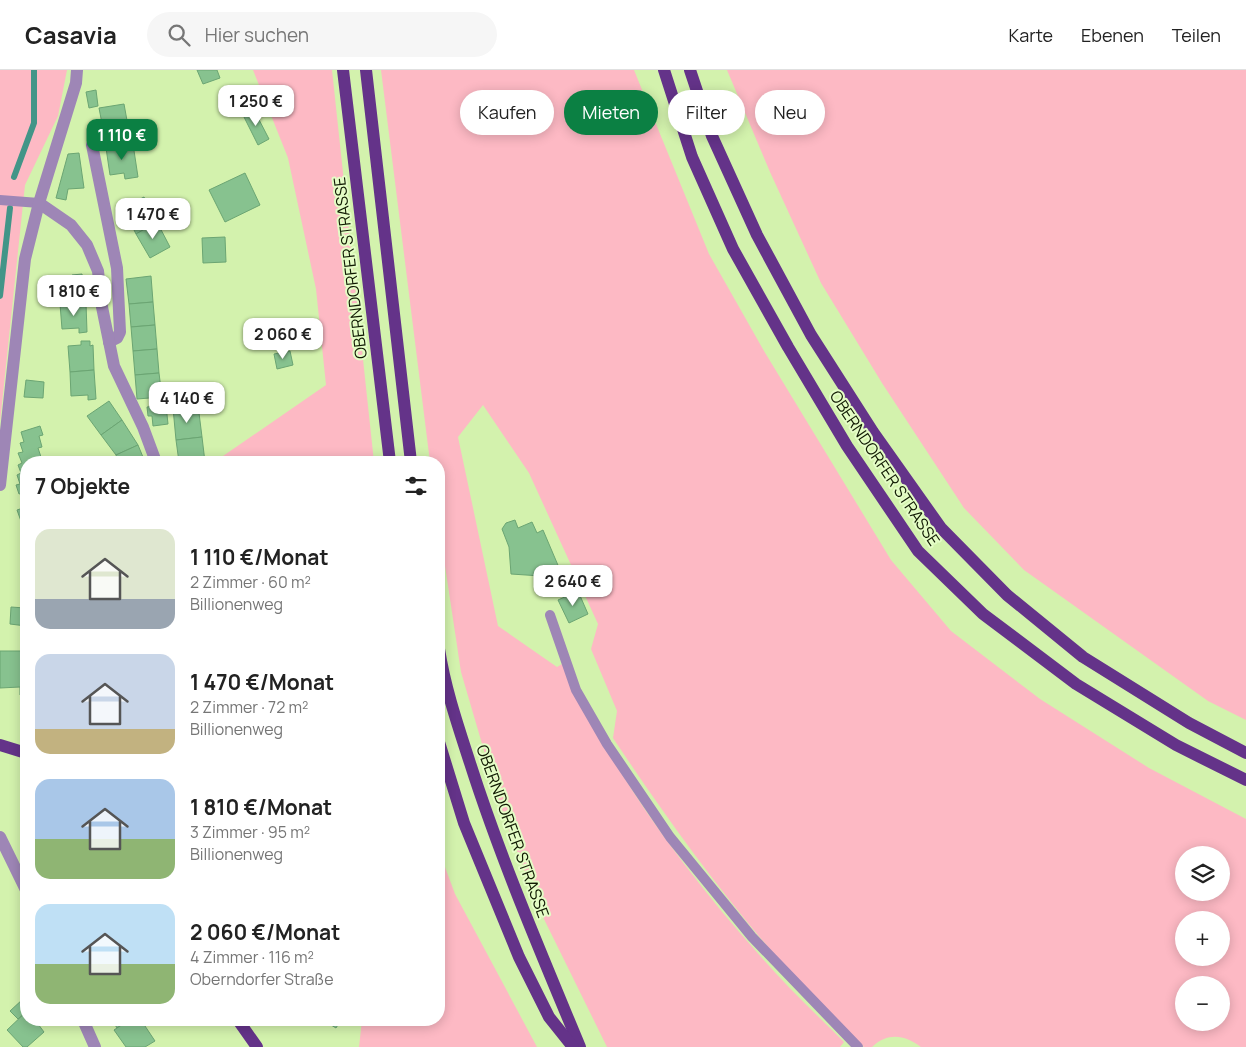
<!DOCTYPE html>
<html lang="de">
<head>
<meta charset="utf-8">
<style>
  body { margin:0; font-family:Manrope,sans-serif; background:#f6f6f6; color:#222; height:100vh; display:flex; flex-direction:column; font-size:19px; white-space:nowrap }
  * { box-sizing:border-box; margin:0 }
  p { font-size:16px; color:#767676 }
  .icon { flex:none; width:28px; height:28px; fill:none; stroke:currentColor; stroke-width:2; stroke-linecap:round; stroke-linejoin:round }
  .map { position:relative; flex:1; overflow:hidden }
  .drawer { position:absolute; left:20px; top:386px; width:425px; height:570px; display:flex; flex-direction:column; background:#fff; border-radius:20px; box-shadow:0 2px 12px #0003 }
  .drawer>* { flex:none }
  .top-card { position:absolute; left:460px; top:20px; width:475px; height:45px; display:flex; gap:10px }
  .fabs { position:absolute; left:1175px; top:776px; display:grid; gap:10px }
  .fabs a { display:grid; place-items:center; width:55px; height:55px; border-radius:50%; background:#fff; box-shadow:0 2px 12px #0003; font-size:25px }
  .price { position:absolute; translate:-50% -42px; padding:0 11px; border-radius:10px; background:#fff; color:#222; font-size:16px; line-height:32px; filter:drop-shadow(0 1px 2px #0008) }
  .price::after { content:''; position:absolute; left:50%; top:30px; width:15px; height:11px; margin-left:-8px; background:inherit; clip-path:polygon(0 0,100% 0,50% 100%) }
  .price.selected { background:#0b8043; color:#fff }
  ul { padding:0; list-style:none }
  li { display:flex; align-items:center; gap:15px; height:125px; padding:0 15px }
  li span { display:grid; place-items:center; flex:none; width:140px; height:100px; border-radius:15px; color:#555 }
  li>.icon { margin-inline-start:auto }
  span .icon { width:60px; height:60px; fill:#fffc; stroke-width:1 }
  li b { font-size:21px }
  h2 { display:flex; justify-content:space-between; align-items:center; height:60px; padding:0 15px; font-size:21px }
  .pill { padding:0 18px; border-radius:22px; background:#fff; box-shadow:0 2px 12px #0003; font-size:18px; line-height:45px }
  .pill.selected { background:#0b8043; color:#fff }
  header { display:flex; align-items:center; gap:30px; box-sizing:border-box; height:70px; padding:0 25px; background:#fff; border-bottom:1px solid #e0e0e0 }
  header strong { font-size:24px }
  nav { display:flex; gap:28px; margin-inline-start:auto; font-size:18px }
  .search { width:350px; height:45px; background:#f6f6f6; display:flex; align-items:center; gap:12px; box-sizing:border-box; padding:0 18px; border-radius:28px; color:#767676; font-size:19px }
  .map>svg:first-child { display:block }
  .green { fill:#fdb9c4; fill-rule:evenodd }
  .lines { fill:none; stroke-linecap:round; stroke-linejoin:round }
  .stream { stroke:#429588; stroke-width:6 }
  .building { fill:#87c28f; stroke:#6ba573 }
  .lane { stroke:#9e86b6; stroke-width:10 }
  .street { stroke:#9e86b6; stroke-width:12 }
  .primary { stroke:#643389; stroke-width:12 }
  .labels { text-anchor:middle; stroke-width:4; stroke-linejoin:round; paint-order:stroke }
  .street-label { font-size:16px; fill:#101a02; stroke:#e4fdc6 }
</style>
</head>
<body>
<header>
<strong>Casavia</strong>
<div class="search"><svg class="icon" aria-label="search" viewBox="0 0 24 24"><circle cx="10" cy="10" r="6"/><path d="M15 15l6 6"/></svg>Hier suchen</div>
<nav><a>Karte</a><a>Ebenen</a><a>Teilen</a></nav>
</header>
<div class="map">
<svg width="1246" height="977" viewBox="0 0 1246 977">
  <rect width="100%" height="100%" fill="#d3f2ad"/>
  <g class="green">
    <polygon points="0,0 67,0 58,46 25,115 0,352"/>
    <polygon points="253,0 332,0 374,392 225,392 223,386 326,315 316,219 288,88"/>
    <path d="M381 0H634L709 184 764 281 891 490 951 561 1040 629 1149 698 1246 749V977H921C905 965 888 962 872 977H864C768 889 685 776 613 668L617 641 591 579 598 554 529 403 483 335 458 367 498 556 557 597 562 594C612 702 683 800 762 888 788 918 817 945 844 972L840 977H607L541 843 502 742 461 602 439 456V392H430ZM1184 785H1221V822H1184ZM1184 850H1221V888H1184ZM1184 915H1221V952H1184Z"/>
    <polygon points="727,0 1246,0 1246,650 1208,631 1024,500 964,438 882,313 821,213 770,102"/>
    <polygon points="439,781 455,824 537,977 359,977 362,950 439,950"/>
  </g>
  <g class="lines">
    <g class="stream">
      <polyline points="14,107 34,53 34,0"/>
      <polyline points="0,226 10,138"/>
    </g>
  </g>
  <g class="building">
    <polygon points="197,0 217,0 220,8 203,14"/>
    <polygon points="96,20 98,36 89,38 86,22"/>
    <polygon points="124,34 130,67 118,69 116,61 104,64 99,38"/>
    <polygon points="254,40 269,69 258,75 243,45"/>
    <polygon points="133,74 138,107 125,109 124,103 110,105 106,78"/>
    <polygon points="79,83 84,118 68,119 66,130 56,128 68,84"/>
    <polygon points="245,103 260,135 225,152 209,120"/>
    <polygon points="144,127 157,152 136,164 123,138"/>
    <polygon points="157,152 170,177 150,188 136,164"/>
    <polygon points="225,167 226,192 203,193 202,168"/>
    <polygon points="82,204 86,233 60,234 60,228 65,228 63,211 72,210 72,205"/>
    <polygon points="63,206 65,228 52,229 50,207"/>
    <polygon points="151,206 153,232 129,234 126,209"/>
    <polygon points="153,232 155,255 131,257 129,234"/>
    <polygon points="86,233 87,262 79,263 79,258 62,259 60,234"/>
    <polygon points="155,255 157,279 133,281 131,257"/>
    <polygon points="81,271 90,271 90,276 93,275 94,300 70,302 68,276 81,275"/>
    <polygon points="157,279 159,303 135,305 133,281"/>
    <polygon points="290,281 293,295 277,299 274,284"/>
    <polygon points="94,300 96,329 88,330 88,325 71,326 70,302"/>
    <polygon points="159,303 162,327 137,329 135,305"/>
    <polygon points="26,310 44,312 43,328 24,327"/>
    <polygon points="109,331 122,350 101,365 87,346"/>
    <polygon points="166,335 168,354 153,356 152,346 148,346 147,337"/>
    <polygon points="186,336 187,344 199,343 202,367 176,370 173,338"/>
    <polygon points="122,350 138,375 116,385 101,365"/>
    <polygon points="40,356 43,365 39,366 42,377 38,378 41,387 37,389 38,392 26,392 26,422 19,424 16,415 20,414 17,405 21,403 18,395 22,393 18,383 23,382 20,373 24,372 21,362"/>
    <polygon points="202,367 205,392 179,392 176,370"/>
    <polygon points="138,375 145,392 118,392 116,385"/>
    <polygon points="26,437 26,465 17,440"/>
    <polygon points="515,450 518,458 532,452 537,463 543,460 563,507 549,512 545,500 540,501 541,506 511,504 509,477 502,459 506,453"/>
    <polygon points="578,521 588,544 569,553 558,530"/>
    <polygon points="26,529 26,556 10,554 11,537 25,538"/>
    <polygon points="22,573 26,573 26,625 20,625 20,617 0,618 0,581 22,581"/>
    <polygon points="23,929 26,932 26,942 18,949 10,941"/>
    <polygon points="26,942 26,950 35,950 44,962 27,977 23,977 7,960"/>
    <polygon points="112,950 129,950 117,958"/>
    <polygon points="129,950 141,950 155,971 145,977 126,977 114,960"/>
    <polygon points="323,950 341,950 336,958"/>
  </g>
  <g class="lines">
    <g class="lane">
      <polyline points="0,130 39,133"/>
      <polyline points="550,545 576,620 607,674 670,767 752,867 858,977"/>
    </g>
    <g class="street">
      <polyline points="92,75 117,198 120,262 117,268 109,272"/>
      <polyline points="39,133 71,155 87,175 98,201 102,237 114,296 143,357 156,392"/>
      <polyline points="0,415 25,189 39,133 76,13 77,0"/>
      <polyline points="0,767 26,820"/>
      <polyline points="83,950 95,977"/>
    </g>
    <g class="primary">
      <polyline points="343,0 390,392"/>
      <polyline points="366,0 411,392"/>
      <polyline points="664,0 692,87 733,179 788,277 847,376 918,481 983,544 1076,614 1176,675 1246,710"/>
      <polyline points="690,0 712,66 757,165 811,265 873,362 941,458 1007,525 1083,587 1189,653 1246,683"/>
      <path d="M439 579C445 618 458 656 470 693 501 790 541 883 580 977"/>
      <polyline points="439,672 464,753 519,887 549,947 573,977"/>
      <polyline points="0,675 26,683"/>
      <polyline points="238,950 257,977"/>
    </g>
  </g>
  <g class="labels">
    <g class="street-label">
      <text transform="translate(350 198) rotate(-97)" y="6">OBERNDORFER STRASSE</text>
      <text transform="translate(885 398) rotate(56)" y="6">OBERNDORFER STRASSE</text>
      <text transform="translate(513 761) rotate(70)" y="6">OBERNDORFER STRASSE</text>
    </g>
  </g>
</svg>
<div class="fabs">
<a><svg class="icon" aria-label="layers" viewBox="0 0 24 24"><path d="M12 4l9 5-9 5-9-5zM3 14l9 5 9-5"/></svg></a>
<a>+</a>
<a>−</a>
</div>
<b class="price" style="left:256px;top:57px">1 250 €</b>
<b class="price selected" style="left:122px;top:91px">1 110 €</b>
<b class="price" style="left:153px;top:170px">1 470 €</b>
<b class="price" style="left:74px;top:247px">1 810 €</b>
<b class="price" style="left:283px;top:290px">2 060 €</b>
<b class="price" style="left:187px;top:354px">4 140 €</b>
<b class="price" style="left:573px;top:537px">2 640 €</b>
<div class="top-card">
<a class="pill">Kaufen</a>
<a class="pill selected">Mieten</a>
<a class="pill">Filter</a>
<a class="pill">Neu</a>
</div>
<section class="drawer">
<h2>7 Objekte<svg class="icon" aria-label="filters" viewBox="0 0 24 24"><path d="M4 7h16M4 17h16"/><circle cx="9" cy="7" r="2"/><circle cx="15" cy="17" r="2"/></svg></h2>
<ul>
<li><span style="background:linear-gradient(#dfe7d0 70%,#9aa5b1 0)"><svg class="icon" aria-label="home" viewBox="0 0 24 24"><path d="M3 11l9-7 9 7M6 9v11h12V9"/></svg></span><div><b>1 110 €/Monat</b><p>2 Zimmer · 60 m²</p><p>Billionenweg</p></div></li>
<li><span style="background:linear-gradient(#c9d6e8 75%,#c2b280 0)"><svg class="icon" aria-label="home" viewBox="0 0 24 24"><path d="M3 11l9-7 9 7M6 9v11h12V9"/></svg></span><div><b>1 470 €/Monat</b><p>2 Zimmer · 72 m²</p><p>Billionenweg</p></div></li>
<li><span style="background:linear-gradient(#a9c7e8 60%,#8fb573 0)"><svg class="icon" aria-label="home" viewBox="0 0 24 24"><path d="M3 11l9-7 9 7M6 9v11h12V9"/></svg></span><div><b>1 810 €/Monat</b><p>3 Zimmer · 95 m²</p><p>Billionenweg</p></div></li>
<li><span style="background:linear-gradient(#bfe0f5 60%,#8fb573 0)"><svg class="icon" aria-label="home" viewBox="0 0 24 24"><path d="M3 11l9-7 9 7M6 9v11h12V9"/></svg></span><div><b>2 060 €/Monat</b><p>4 Zimmer · 116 m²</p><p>Oberndorfer Straße</p></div></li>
</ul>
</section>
</div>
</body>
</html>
